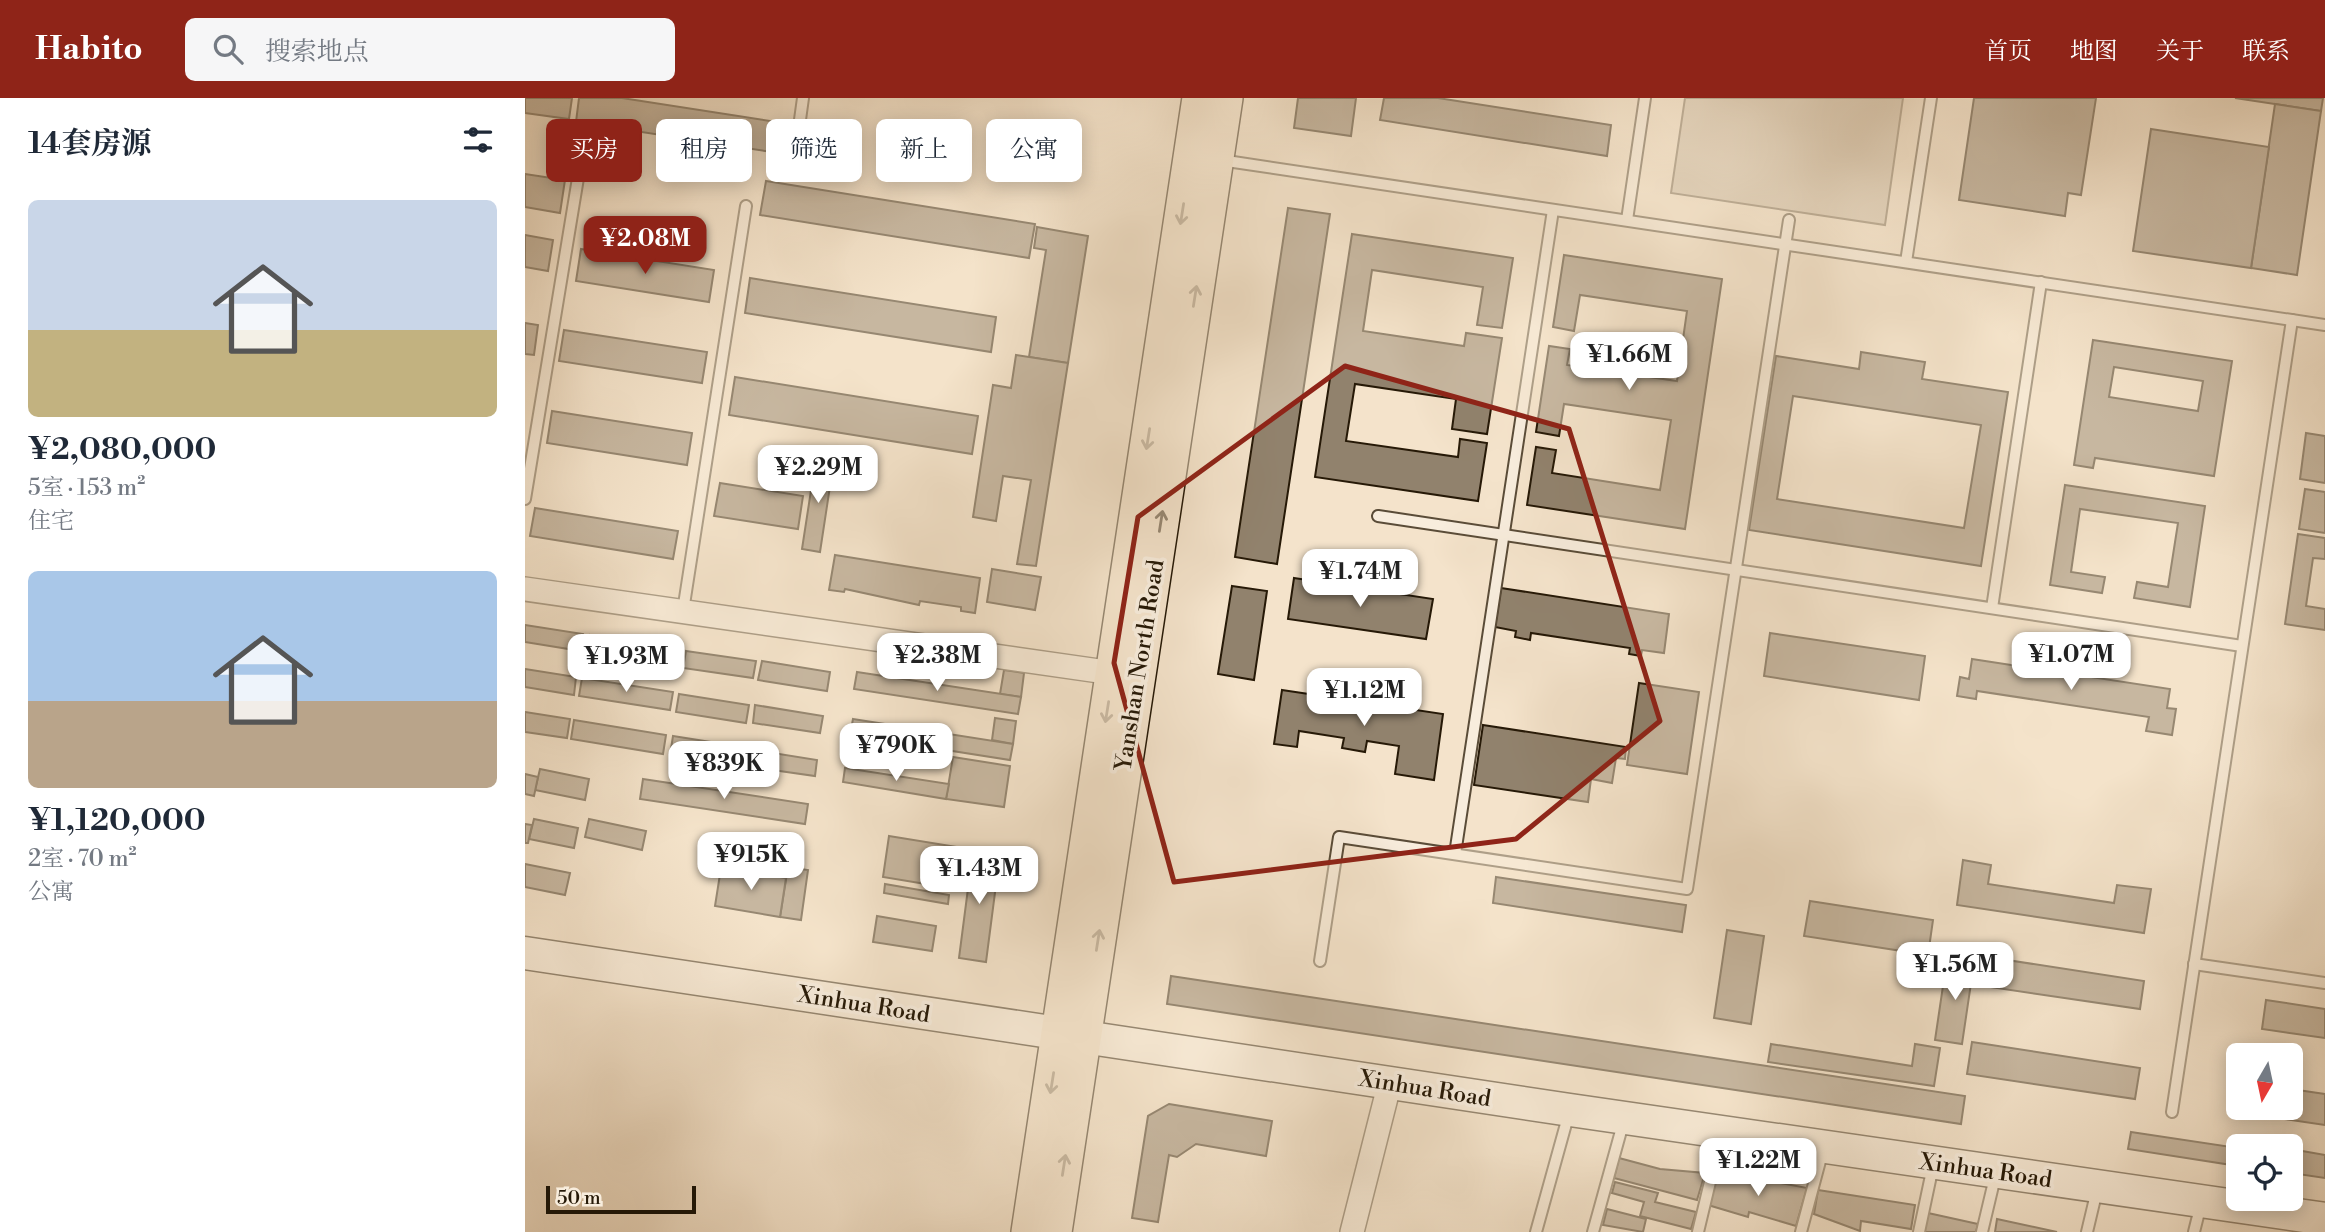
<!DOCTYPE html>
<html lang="zh">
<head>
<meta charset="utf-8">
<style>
  body { margin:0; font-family:"Libre Bodoni","Noto Serif SC",serif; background:#f6f6f7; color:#1f2937; height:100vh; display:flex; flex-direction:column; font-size:26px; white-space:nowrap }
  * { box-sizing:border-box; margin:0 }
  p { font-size:23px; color:#747a83 }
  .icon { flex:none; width:38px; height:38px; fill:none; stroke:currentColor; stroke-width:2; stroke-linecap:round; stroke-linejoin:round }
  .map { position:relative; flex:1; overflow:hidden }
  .details { display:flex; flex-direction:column; background:#fff; width:525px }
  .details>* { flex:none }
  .banner { position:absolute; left:21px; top:21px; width:665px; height:63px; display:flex; gap:14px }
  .needle { width:46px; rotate:189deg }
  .tools { position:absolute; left:1701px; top:945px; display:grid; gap:14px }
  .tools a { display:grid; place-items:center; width:77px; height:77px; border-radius:10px; background:#fff; box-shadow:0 4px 18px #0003; font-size:35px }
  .scale { position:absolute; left:21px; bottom:18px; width:150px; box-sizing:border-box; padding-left:7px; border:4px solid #261907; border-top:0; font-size:19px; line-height:24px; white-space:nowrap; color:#261907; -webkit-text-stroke:5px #f8eddd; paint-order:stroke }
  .price { position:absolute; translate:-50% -60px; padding:0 16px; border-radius:14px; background:#fff; color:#222; font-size:23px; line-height:46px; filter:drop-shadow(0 2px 4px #0008) }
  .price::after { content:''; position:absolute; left:50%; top:42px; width:21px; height:16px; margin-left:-10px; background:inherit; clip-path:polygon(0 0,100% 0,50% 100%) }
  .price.selected { background:#8f2418; color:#fff }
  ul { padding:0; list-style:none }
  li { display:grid; align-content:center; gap:14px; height:371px; padding:0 28px }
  li span { display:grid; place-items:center; height:217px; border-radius:10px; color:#555 }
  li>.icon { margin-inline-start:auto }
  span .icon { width:126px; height:126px; fill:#fffc; stroke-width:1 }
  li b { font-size:30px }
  h2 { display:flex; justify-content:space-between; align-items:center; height:84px; padding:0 28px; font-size:30px }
  .chip { padding:0 24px; border-radius:10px; background:#fff; box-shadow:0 4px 18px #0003; font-size:24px; line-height:63px }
  .chip.selected { background:#8f2418; color:#fff }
  header { display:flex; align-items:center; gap:42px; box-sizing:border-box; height:98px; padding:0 35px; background:#8f2418; color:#fff }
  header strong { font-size:33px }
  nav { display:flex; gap:38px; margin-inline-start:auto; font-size:24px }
  .search { width:490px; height:63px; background:#f6f6f7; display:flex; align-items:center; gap:18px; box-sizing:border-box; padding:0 24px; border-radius:10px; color:#747a83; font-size:26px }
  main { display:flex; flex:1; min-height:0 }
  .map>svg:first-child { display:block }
  .grass { fill:#d1c1aa; stroke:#7c6d58; stroke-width:2 }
  .building { fill:#91826d; stroke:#261907; stroke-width:2; fill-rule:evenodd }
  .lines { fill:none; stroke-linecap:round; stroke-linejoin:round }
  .service-casing { stroke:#5a4c38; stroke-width:14 }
  .minor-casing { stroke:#5a4c38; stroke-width:26 }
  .secondary-casing { stroke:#261907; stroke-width:35 }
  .primary-casing { stroke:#261907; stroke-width:38 }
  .service { stroke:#f8eddd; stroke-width:10 }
  .minor { stroke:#f8eddd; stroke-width:23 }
  .secondary { stroke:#f8eddd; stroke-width:32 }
  .primary { stroke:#f4e3cb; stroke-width:35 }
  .oneway { stroke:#978873 }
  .marked { fill:none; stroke:#8f2418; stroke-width:5; stroke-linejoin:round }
  .labels { text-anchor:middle; stroke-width:7; stroke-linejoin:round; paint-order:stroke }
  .street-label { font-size:23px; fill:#261907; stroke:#f8eddd }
</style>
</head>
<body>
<header>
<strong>Habito</strong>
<div class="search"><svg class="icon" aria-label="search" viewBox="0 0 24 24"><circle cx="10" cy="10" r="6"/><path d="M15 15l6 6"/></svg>搜索地点</div>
<nav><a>首页</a><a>地图</a><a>关于</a><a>联系</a></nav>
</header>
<main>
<section class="details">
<h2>14套房源<svg class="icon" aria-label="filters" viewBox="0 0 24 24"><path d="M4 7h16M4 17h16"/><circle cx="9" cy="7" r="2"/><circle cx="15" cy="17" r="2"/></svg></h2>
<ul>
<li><span style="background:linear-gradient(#c9d6e8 60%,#c2b280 0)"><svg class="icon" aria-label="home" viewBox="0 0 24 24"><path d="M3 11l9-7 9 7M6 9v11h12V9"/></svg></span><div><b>¥2,080,000</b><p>5室 · 153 m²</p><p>住宅</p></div></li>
<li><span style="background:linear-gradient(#a9c7e8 60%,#b9a48a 0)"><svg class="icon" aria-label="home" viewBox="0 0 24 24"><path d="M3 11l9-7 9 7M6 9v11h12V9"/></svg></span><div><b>¥1,120,000</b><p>2室 · 70 m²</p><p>公寓</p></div></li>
</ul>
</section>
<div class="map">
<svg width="1800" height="1134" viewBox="0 0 1800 1134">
  <rect width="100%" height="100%" fill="#f4e3cb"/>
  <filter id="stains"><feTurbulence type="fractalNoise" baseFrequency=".00286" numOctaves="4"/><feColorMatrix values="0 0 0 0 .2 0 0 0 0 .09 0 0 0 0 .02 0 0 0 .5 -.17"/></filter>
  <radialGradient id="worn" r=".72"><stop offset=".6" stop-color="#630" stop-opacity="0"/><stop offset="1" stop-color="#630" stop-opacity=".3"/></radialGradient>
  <polygon class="grass" points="1160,0 1378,0 1360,127 1146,95"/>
  <g class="building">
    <polygon points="0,0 47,0 44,21 0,15"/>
    <polygon points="54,0 97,0 258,25 253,55 51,24"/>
    <polygon points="773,0 831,0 826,38 769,30"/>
    <polygon points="859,0 913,0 1086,27 1082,58 855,22"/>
    <polygon points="1449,0 1571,0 1556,97 1543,95 1540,118 1434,102"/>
    <polygon points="1710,0 1798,0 1796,13"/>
    <polygon points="1750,6 1796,13 1772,177 1726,170"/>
    <polygon points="1626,31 1744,49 1726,170 1608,153"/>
    <polygon points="0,76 40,82 35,115 0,109"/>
    <polygon points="241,83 510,126 504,160 235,117"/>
    <polygon points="763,110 805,116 752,466 710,459"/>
    <polygon points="512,129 563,138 543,265 504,259 521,152 509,150"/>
    <polygon points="827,136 988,160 977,230 952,227 958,189 847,172 838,233 939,248 941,235 977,240 962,336 927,331 931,301 830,286 821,343 933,359 935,341 962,345 953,403 790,379"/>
    <polygon points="0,137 28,142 23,173 0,169"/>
    <polygon points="56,151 189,172 184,204 51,183"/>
    <polygon points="1039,157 1197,181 1160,431 1002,407 1011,349 1031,352 1027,375 1135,392 1146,322 1039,306 1034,338 1011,334 1024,248 1045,251 1042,267 1152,283 1162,213 1055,197 1049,233 1028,229"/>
    <polygon points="225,180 471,219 466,254 220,215"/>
    <polygon points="0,225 13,227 9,257 0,256"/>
    <polygon points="39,232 182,254 177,285 34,263"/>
    <path d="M1568 242 1707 263 1689 378 1570 360 1568 370 1549 367ZM1589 269 1678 283 1673 313 1584 299Z"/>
    <path d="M1336 254 1400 264 1397 281 1483 294 1456 468 1224 432 1251 258 1334 271ZM1268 298 1456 327 1439 430 1252 401Z"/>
    <polygon points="491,257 543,265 511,468 492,466 506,382 478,378 471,423 448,419 468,287 486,290"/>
    <polygon points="210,279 453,318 447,356 204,317"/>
    <polygon points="27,313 167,335 162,367 22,345"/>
    <polygon points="1781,335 1800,338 1800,385 1775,381"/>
    <polygon points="291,360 309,362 295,454 277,451"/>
    <polygon points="195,385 278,398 273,431 189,418"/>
    <polygon points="1540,387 1680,408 1665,509 1609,500 1612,484 1643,489 1653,425 1555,411 1546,474 1580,479 1577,495 1525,487"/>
    <polygon points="1780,391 1800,394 1800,435 1774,431"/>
    <polygon points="10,410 153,433 148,461 5,438"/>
    <polygon points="1773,436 1800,440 1800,461 1788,460 1781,508 1800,511 1800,532 1760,526"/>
    <polygon points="310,457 455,480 450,515 436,513 436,509 395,503 394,507 320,491 319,494 304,492"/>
    <polygon points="467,471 516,479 510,512 462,504"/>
    <polygon points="769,480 908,501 901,541 763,521"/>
    <polygon points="707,488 742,493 729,582 693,576"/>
    <polygon points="976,490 1144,516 1139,555 1117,552 1116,558 1104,556 1105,550 1006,535 1005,542 990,539 991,533 970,529"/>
    <polygon points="0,527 58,536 56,553 0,544"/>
    <polygon points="1245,535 1400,558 1394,602 1239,578"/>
    <polygon points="65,537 154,551 152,568 62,554"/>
    <polygon points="161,553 231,563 228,580 158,570"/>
    <polygon points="1447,561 1645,591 1642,610 1651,611 1647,637 1621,633 1624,619 1452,593 1451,601 1432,598 1435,579 1444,581"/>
    <polygon points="237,563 305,574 302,593 233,582"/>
    <polygon points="0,571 51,579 49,597 0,589"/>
    <polygon points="479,572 499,575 496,599 475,596"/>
    <polygon points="332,574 496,599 493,616 329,591"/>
    <polygon points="57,580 148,594 145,612 54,598"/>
    <polygon points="1114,585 1174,594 1162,676 1102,667"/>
    <polygon points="757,592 918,616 909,682 870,676 874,648 842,643 840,654 817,650 819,640 774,633 772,649 749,646"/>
    <polygon points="154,596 224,607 221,625 151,614"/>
    <polygon points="230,607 298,618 295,635 228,625"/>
    <polygon points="0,614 45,621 42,640 0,634"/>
    <polygon points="470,620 491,623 488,646 467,642"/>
    <polygon points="328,621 488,646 485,662 325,637"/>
    <polygon points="49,622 141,637 138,656 46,641"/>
    <polygon points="958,627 1101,649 1100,661 1091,660 1087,685 1066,681 1063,704 949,687"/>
    <polygon points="148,638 218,649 215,668 145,657"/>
    <polygon points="222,651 292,662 290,678 220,668"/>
    <polygon points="428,659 485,668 479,709 421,701"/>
    <polygon points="320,670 424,686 421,701 318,684"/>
    <polygon points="15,671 64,681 60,702 10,692"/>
    <polygon points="0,676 13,679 9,698 0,696"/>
    <polygon points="118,681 283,706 280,726 115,701"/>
    <polygon points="9,721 53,730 49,750 4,741"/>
    <polygon points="64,721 121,733 117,752 60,739"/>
    <polygon points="0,726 7,727 3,745 0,745"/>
    <polygon points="364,738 432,749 425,790 358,779"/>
    <polygon points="448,752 475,756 461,864 434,860"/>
    <polygon points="1438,762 1466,767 1463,786 1589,805 1592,787 1626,791 1619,835 1432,807"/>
    <polygon points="0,766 45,775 40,797 0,789"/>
    <polygon points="263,769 283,772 276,822 255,819"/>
    <polygon points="196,770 261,780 255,819 190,808"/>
    <polygon points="971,779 1161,807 1157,834 968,805"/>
    <polygon points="360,786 424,797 423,806 359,795"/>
    <polygon points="1285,803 1408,822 1403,857 1279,838"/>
    <polygon points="352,818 411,828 407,853 348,844"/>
    <polygon points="1202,832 1239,838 1226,926 1189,920"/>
    <polygon points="1469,860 1619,883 1615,911 1465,889"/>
    <polygon points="1422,861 1449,865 1437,946 1410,942"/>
    <polygon points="646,878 1440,998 1436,1026 642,906"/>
    <polygon points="1741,902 1800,911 1800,940 1737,931"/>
    <polygon points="1447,944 1615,970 1610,1001 1442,976"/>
    <polygon points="1246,946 1387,968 1390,946 1415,950 1409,988 1243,964"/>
    <polygon points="1766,991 1800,996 1800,1027 1726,1016 1727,1010 1766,1010"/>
    <polygon points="644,1006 747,1023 741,1058 671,1046 652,1059 644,1057 633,1124 607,1120 623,1018"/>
    <polygon points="1606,1034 1713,1050 1713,1068 1603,1051"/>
    <polygon points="1766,1051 1800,1057 1800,1080 1766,1075"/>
    <polygon points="1094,1060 1135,1071 1180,1075 1172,1102 1089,1080"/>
    <polygon points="1193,1073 1282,1090 1271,1128 1224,1114 1223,1119 1183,1107"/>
    <polygon points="1090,1084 1133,1095 1130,1104 1171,1114 1166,1131 1115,1118 1119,1104 1087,1095"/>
    <polygon points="1293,1092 1390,1107 1386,1131 1336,1123 1335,1133 1289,1116"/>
    <polygon points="1082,1111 1121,1121 1118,1134 1078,1127"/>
    <polygon points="1403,1115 1453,1126 1451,1134 1399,1134"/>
    <polygon points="1472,1121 1532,1134 1470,1134"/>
  </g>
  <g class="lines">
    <g class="service-casing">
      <g id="service">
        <polyline points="695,62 1800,227"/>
        <polyline points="269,65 278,0"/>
        <polyline points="1102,122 1120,0"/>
        <polyline points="1381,164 1406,0"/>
        <polyline points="0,401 54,74"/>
        <polyline points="853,418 1717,548"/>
        <polyline points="1467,510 1516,184"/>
        <polyline points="158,513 221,108"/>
        <polyline points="930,756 1028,112"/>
        <polyline points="795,863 814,739 1162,791 1264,122"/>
        <polyline points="1669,866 1800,885"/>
        <polyline points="1647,1014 1767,222"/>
        <polyline points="1011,1134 1044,1015"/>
        <polyline points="1068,1134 1099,1022"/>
        <polyline points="1173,1134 1196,1038"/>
        <polyline points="1276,1134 1298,1052"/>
        <polyline points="1394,1134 1408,1068"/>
        <polyline points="1457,1134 1471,1075"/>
        <polyline points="1562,1134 1572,1092"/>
        <polyline points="1669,1134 1676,1106"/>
      </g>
    </g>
    <g class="minor-casing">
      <g id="minor">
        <polyline points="0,491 588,575"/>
        <polyline points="827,1134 865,984"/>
      </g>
    </g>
    <g class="secondary-casing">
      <polyline id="secondary" points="0,855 1045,1012 1800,1121"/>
    </g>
    <g class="primary-casing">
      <g id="primary">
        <polyline points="504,1134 675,0"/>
        <polyline points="529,1134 700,0"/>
      </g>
    </g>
    <use href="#service" class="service"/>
    <use href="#minor" class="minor"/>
    <use href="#secondary" class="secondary"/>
    <use href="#primary" class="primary"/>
  </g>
  <defs><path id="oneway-shaft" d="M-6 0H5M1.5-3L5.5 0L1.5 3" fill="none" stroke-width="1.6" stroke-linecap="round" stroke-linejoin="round" transform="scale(1.75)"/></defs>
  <g class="oneway">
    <use href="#oneway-shaft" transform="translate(657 116) rotate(99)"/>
    <use href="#oneway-shaft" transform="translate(670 198) rotate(-81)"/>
    <use href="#oneway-shaft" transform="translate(623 341) rotate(99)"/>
    <use href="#oneway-shaft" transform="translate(636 423) rotate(-81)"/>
    <use href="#oneway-shaft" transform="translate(582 614) rotate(99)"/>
    <use href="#oneway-shaft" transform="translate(573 842) rotate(-81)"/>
    <use href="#oneway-shaft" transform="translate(527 985) rotate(99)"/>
    <use href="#oneway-shaft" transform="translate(539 1067) rotate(-81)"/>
  </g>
  <path d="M0 0H1800V1134H0ZM820 268 1044 331 1135 623 991 741 649 784 589 565 613 419Z" fill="#f4e3cb" fill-opacity=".55" fill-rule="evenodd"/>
  <path class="marked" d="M820 268 1044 331 1135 623 991 741 649 784 589 565 613 419Z"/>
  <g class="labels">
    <g class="street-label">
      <text transform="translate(614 567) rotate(-81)" y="8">Yanshan North Road</text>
      <text transform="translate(339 906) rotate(9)" y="8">Xinhua Road</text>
      <text transform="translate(900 990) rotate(9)" y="8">Xinhua Road</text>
      <text transform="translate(1461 1072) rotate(8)" y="8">Xinhua Road</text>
    </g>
  </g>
  <rect width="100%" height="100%" filter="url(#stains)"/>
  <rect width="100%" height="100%" fill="url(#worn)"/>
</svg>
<div class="tools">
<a><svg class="needle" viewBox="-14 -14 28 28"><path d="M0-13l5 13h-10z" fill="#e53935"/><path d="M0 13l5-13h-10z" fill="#747a83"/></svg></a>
<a><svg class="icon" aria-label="locate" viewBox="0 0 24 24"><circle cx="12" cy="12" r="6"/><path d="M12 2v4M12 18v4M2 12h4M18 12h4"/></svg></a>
</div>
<div class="scale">50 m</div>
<b class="price selected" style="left:120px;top:178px">¥2.08M</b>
<b class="price" style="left:1104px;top:294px">¥1.66M</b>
<b class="price" style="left:293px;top:407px">¥2.29M</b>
<b class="price" style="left:835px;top:511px">¥1.74M</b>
<b class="price" style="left:1546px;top:594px">¥1.07M</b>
<b class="price" style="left:412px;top:595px">¥2.38M</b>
<b class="price" style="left:101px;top:596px">¥1.93M</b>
<b class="price" style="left:839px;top:630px">¥1.12M</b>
<b class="price" style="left:371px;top:685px">¥790K</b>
<b class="price" style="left:199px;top:703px">¥839K</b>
<b class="price" style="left:226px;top:794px">¥915K</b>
<b class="price" style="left:454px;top:808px">¥1.43M</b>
<b class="price" style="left:1430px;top:904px">¥1.56M</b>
<b class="price" style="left:1233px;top:1100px">¥1.22M</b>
<div class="banner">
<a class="chip selected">买房</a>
<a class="chip">租房</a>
<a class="chip">筛选</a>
<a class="chip">新上</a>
<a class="chip">公寓</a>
</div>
</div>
</main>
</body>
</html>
